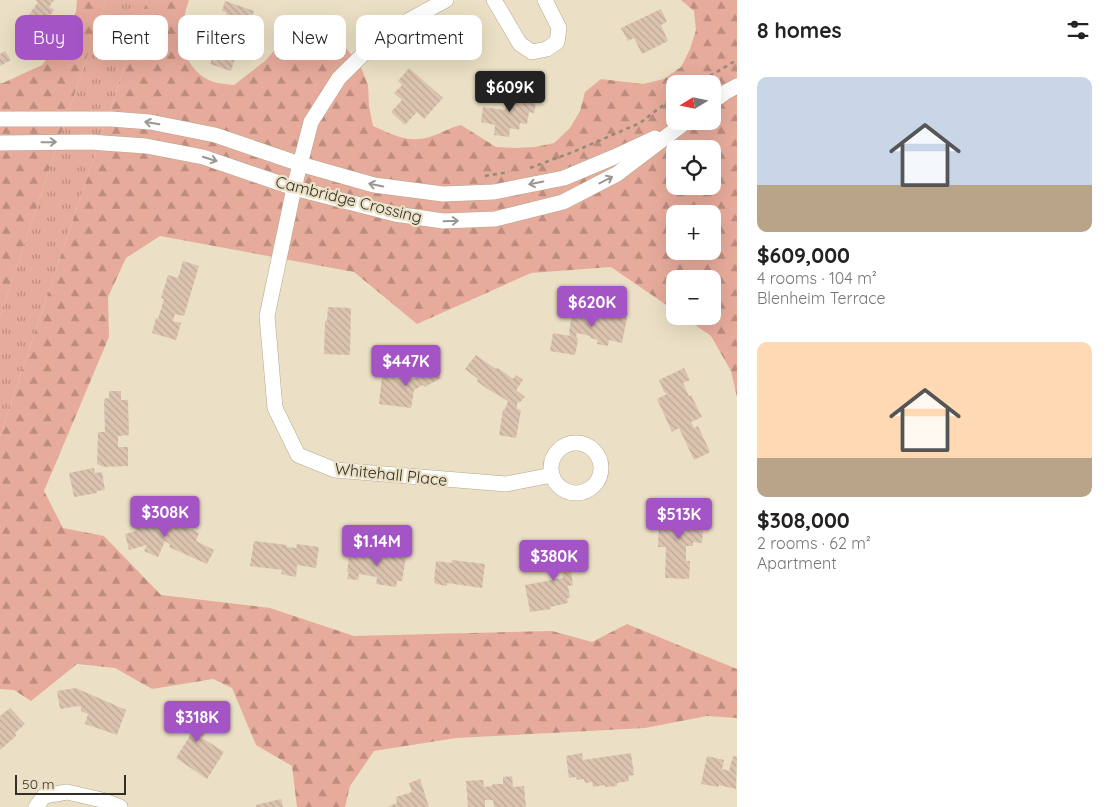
<!DOCTYPE html>
<html lang="en">
<head>
<meta charset="utf-8">
<style>
  body { margin:0; font-family:Quicksand,sans-serif; background:#f2f2f2; color:#222; height:100vh; display:flex; flex-direction:column; font-size:19px; white-space:nowrap }
  * { box-sizing:border-box; margin:0 }
  p { font-size:16px; color:#767676 }
  .icon { flex:none; width:28px; height:28px; fill:none; stroke:currentColor; stroke-width:2; stroke-linecap:round; stroke-linejoin:round }
  .map { position:relative; flex:1; overflow:hidden }
  .panel { display:flex; flex-direction:column; background:#fff; width:375px }
  .panel>* { flex:none }
  .top-card { position:absolute; left:15px; top:15px; width:475px; height:45px; display:flex; gap:10px }
  .needle { width:32px; rotate:260deg }
  .fabs { position:absolute; left:666px; top:75px; display:grid; gap:10px }
  .fabs a { display:grid; place-items:center; width:55px; height:55px; border-radius:10px; background:#fff; box-shadow:0 5px 20px #0002; font-size:25px }
  .scale { position:absolute; left:15px; bottom:12px; width:111px; box-sizing:border-box; padding-left:5px; border:2px solid #332f25; border-top:0; font-size:14px; line-height:18px; white-space:nowrap; color:#332f25; -webkit-text-stroke:4px #ebe0c5; paint-order:stroke }
  .price { position:absolute; translate:-50% -42px; padding:0 11px; border-radius:5px; background:#a454c5; color:#fff; font-size:16px; line-height:32px; filter:drop-shadow(0 1px 2px #0008) }
  .price::after { content:''; position:absolute; left:50%; top:30px; width:15px; height:11px; margin-left:-8px; background:inherit; clip-path:polygon(0 0,100% 0,50% 100%) }
  .price.active { background:#222; color:#fff }
  ul { padding:0; list-style:none }
  li { display:grid; align-content:center; gap:10px; height:265px; padding:0 20px }
  li span { display:grid; place-items:center; height:155px; border-radius:10px; color:#555 }
  li>.icon { margin-inline-start:auto }
  span .icon { width:90px; height:90px; fill:#fffc; stroke-width:1 }
  li b { font-size:21px }
  h2 { display:flex; justify-content:space-between; align-items:center; height:60px; padding:0 20px; font-size:21px }
  .tag { padding:0 18px; border-radius:10px; background:#fff; box-shadow:0 5px 20px #0002; font-size:18px; line-height:45px }
  .tag.active { background:#a454c5; color:#fff }
  main { display:flex; flex:1; min-height:0 }
  .map>svg:first-child { display:block }
  .grass { fill:url(#grass-tufts) }
  .forest { fill:url(#forest-firs); fill-rule:evenodd }
  .building { fill:url(#building-back-hatch) }
  .lines { fill:none; stroke-linecap:round; stroke-linejoin:round }
  .minor-casing { stroke:#b3a88e; stroke-width:16 }
  .path { stroke:#938b78; stroke-width:2.5; stroke-dasharray:4 4; stroke-linecap:butt }
  .minor { stroke:#fff; stroke-width:15 }
  .oneway { stroke:#999792 }
  .labels { text-anchor:middle; stroke-width:4.5; stroke-linejoin:round; paint-order:stroke }
  .street-label { font-size:16px; fill:#332f25; stroke:#ebe0c5 }
</style>
</head>
<body>
<main>
<div class="map">
<svg width="737" height="807" viewBox="0 0 737 807">
  <defs>
    <pattern id="grass-tufts" width="24" height="20" patternUnits="userSpaceOnUse" patternTransform="scale(1.25)"><rect width="24" height="20" fill="#e7ab9b"/><path d="M3 7l-1-3M5 7V3M7 7l1-3M15 17l-1-3M17 17v-4M19 17l1-3" fill="none" stroke="#bc8c7e"/></pattern>
    <pattern id="forest-firs" width="22" height="20" patternUnits="userSpaceOnUse" patternTransform="scale(1.25)"><rect width="22" height="20" fill="#e7ab9b"/><path d="M5 1l3.5 6h-7zM16 11l3.5 6h-7z" fill="#bc8c7e"/></pattern>
    <pattern id="building-back-hatch" width="6" height="6" patternUnits="userSpaceOnUse" patternTransform="scale(1.25)"><rect width="6" height="6" fill="#dbc3b0"/><path d="M-1 5l2 2M0 0l6 6M5-1l2 2" fill="none" stroke="#bca897"/></pattern>
  </defs>
  <rect width="100%" height="100%" fill="#ebe0c5"/>
  <polygon class="grass" points="106,0 147,0 0,436 0,317"/>
  <g class="forest">
    <polygon points="77,0 106,0 0,317 0,83 3,83 42,65 67,31 76,12"/>
    <path d="M147 0H189C178 29 179 67 211 81 218 84 227 84 234 85L265 61 293 30 313 24 332 31 360 65 368 85 369 106 373 126C396 136 411 145 435 135 444 132 451 127 461 125L496 147 516 148 535 147 554 143 570 128 580 111 585 92 601 79 643 84 664 79 681 67 690 49 696 30 694 11 681 0H737V397L731 371 711 336 682 316H712V279H675V311L611 267 531 273 417 324 354 272 160 236 126 258 108 297 109 337 44 491 63 528 104 536 161 595 270 608 354 636 552 631 592 642 627 624 737 669V718L707 716 645 728 456 738 374 751 350 786 345 807H297L292 766 256 745 232 688 213 679 152 689 115 668 77 664 31 701 14 690 0 689V436ZM675 84H712V121H675ZM675 149H712V186H675ZM675 214H712V251H675Z"/>
  </g>
  <g class="building">
    <polygon points="35,0 54,0 49,7 54,10 49,17 54,20 48,28 44,25 41,30 26,19 38,2"/>
    <polygon points="225,1 254,11 245,39 242,38 231,71 210,64 216,46 218,47 228,15 226,14 226,12 222,11"/>
    <polygon points="661,9 667,22 661,25 668,41 642,54 634,38 628,41 621,28"/>
    <polygon points="5,51 11,60 0,66 0,54"/>
    <polygon points="409,68 443,98 424,119 417,112 405,125 391,112 402,100 394,93 402,85 398,81"/>
    <polygon points="515,88 533,91 531,103 536,104 534,113 529,112 527,124 520,123 519,130 510,128 509,137 494,135 495,125 481,122 483,107 505,110 507,100 513,101"/>
    <polygon points="183,261 199,266 184,316 175,314 173,321 181,323 176,340 152,333 156,318 158,319 164,299 161,298 168,275 178,278"/>
    <polygon points="582,300 602,304 600,311 608,312 609,309 628,313 622,343 609,340 608,346 597,344 598,340 591,338 590,336 577,333 576,337 578,339 575,355 550,351 553,333 570,336 569,332 572,314 581,316 582,310 580,310"/>
    <polygon points="328,307 351,308 350,355 324,354 325,321 327,321"/>
    <polygon points="476,355 496,369 498,368 513,379 516,375 523,380 516,390 525,397 520,402 517,403 517,409 521,410 516,438 499,435 503,410 505,409 508,401 486,388 477,381 478,379 465,369"/>
    <polygon points="432,362 441,378 425,387 423,385 414,390 411,408 379,404 382,376 413,379 418,377 415,372"/>
    <polygon points="684,368 690,380 683,383 689,396 691,395 702,417 691,422 694,428 698,426 710,452 694,460 679,428 672,432 657,399 667,394 664,392 659,380"/>
    <polygon points="109,391 121,391 121,400 128,400 129,435 118,436 118,447 128,447 128,466 104,467 97,464 98,432 105,432 104,399 109,398"/>
    <polygon points="94,468 95,473 102,472 105,490 97,491 97,493 74,497 69,473"/>
    <polygon points="147,507 150,520 166,527 169,520 199,533 196,541 214,550 207,564 169,547 170,544 165,541 158,557 144,551 147,545 129,550 125,534 136,531 131,511"/>
    <polygon points="676,507 700,508 700,519 695,519 694,530 703,531 702,543 693,542 693,546 686,546 686,561 690,561 689,579 665,578 666,547 658,547 659,515 676,516"/>
    <polygon points="571,540 576,570 571,571 573,585 568,586 570,598 567,598 568,603 550,607 551,609 530,612 525,585 563,578 562,572 560,573 555,543"/>
    <polygon points="254,541 287,545 287,547 296,548 297,544 319,547 316,568 297,565 296,577 281,574 282,570 250,566"/>
    <polygon points="350,550 406,557 402,581 397,581 396,587 376,584 377,577 359,574 358,580 347,579 349,572 347,572"/>
    <polygon points="452,560 485,564 482,588 447,583 447,586 436,584 434,582 436,561 452,563"/>
    <polygon points="76,688 126,710 117,735 85,724 88,714 81,711 81,707 78,706 60,709 57,691"/>
    <polygon points="181,702 212,722 202,738 224,752 207,779 176,758 194,729 172,715"/>
    <polygon points="10,708 25,724 15,733 16,736 0,750 0,716"/>
    <polygon points="582,753 583,760 631,753 634,775 628,776 629,781 617,783 617,786 605,787 605,785 593,787 592,782 585,783 584,779 577,780 576,777 569,778 566,756"/>
    <polygon points="707,756 724,760 722,769 729,771 733,756 737,757 736,789 719,785 718,787 701,784"/>
    <polygon points="512,776 513,787 524,786 526,807 494,807 493,800 485,800 485,807 468,807 466,781 483,780 484,787 492,786 493,784 503,784 503,777"/>
    <polygon points="420,779 429,807 387,807 397,803 396,797 412,792 409,783"/>
    <polygon points="281,799 283,807 256,807 256,805"/>
  </g>
  <g class="lines">
    <g class="minor-casing">
      <g id="minor">
        <polyline points="446,0 384,34 339,78 311,122 294,188 267,316 275,408 298,455 335,470 506,484 552,475"/>
        <polyline points="494,0 520,44 532,52 547,49 557,42 559,28 545,0"/>
        <polyline points="712,102 726,92 737,86"/>
        <polyline points="0,119 111,119 150,122 215,135 300,164 374,185 443,194 494,192 564,178 614,157 655,138"/>
        <polyline points="0,143 90,142 146,146 203,157 294,188 395,214 443,221 495,219 563,202 617,174 687,121"/>
        <circle cx="576" cy="468" r="25"/>
        <polyline points="36,807 44,796 67,792 102,800 120,807"/>
      </g>
    </g>
    <g class="path">
      <polyline points="696,84 737,60"/>
      <polyline points="530,168 573,152 640,123 675,96"/>
      <polyline points="485,176 509,172"/>
    </g>
    <use href="#minor" class="minor"/>
  </g>
  <defs><path id="oneway-shaft" d="M-6 0H5M1.5-3L5.5 0L1.5 3" fill="none" stroke-width="1.6" stroke-linecap="round" stroke-linejoin="round" transform="scale(1.25)"/></defs>
  <g class="oneway">
    <use href="#oneway-shaft" transform="translate(152 123) rotate(-171)"/>
    <use href="#oneway-shaft" transform="translate(49 142) rotate(-1)"/>
    <use href="#oneway-shaft" transform="translate(210 159) rotate(18)"/>
    <use href="#oneway-shaft" transform="translate(606 180) rotate(-27)"/>
    <use href="#oneway-shaft" transform="translate(536 183) rotate(168)"/>
    <use href="#oneway-shaft" transform="translate(376 185) rotate(-169)"/>
    <use href="#oneway-shaft" transform="translate(451 221) rotate(-2)"/>
  </g>
  <g class="labels">
    <g class="street-label">
      <text transform="translate(349 199) rotate(14)" y="6">Cambridge Crossing</text>
      <text transform="translate(391 474) rotate(6)" y="6">Whitehall Place</text>
    </g>
  </g>
</svg>
<div class="fabs">
<a><svg class="needle" viewBox="-14 -14 28 28"><path d="M0-13l5 13h-10z" fill="#e53935"/><path d="M0 13l5-13h-10z" fill="#767676"/></svg></a>
<a><svg class="icon" aria-label="locate" viewBox="0 0 24 24"><circle cx="12" cy="12" r="6"/><path d="M12 2v4M12 18v4M2 12h4M18 12h4"/></svg></a>
<a>+</a>
<a>−</a>
</div>
<div class="scale">50 m</div>
<b class="price active" style="left:510px;top:113px">$609K</b>
<b class="price" style="left:592px;top:328px">$620K</b>
<b class="price" style="left:406px;top:387px">$447K</b>
<b class="price" style="left:165px;top:538px">$308K</b>
<b class="price" style="left:679px;top:540px">$513K</b>
<b class="price" style="left:377px;top:567px">$1.14M</b>
<b class="price" style="left:554px;top:582px">$380K</b>
<b class="price" style="left:197px;top:743px">$318K</b>
<div class="top-card">
<a class="tag active">Buy</a>
<a class="tag">Rent</a>
<a class="tag">Filters</a>
<a class="tag">New</a>
<a class="tag">Apartment</a>
</div>
</div>
<section class="panel">
<h2>8 homes<svg class="icon" aria-label="filters" viewBox="0 0 24 24"><path d="M4 7h16M4 17h16"/><circle cx="9" cy="7" r="2"/><circle cx="15" cy="17" r="2"/></svg></h2>
<ul>
<li><span style="background:linear-gradient(#c9d6e8 70%,#b9a48a 0)"><svg class="icon" aria-label="home" viewBox="0 0 24 24"><path d="M3 11l9-7 9 7M6 9v11h12V9"/></svg></span><div><b>$609,000</b><p>4 rooms · 104 m²</p><p>Blenheim Terrace</p></div></li>
<li><span style="background:linear-gradient(#ffd9b3 75%,#b9a48a 0)"><svg class="icon" aria-label="home" viewBox="0 0 24 24"><path d="M3 11l9-7 9 7M6 9v11h12V9"/></svg></span><div><b>$308,000</b><p>2 rooms · 62 m²</p><p>Apartment</p></div></li>
</ul>
</section>
</main>
</body>
</html>
